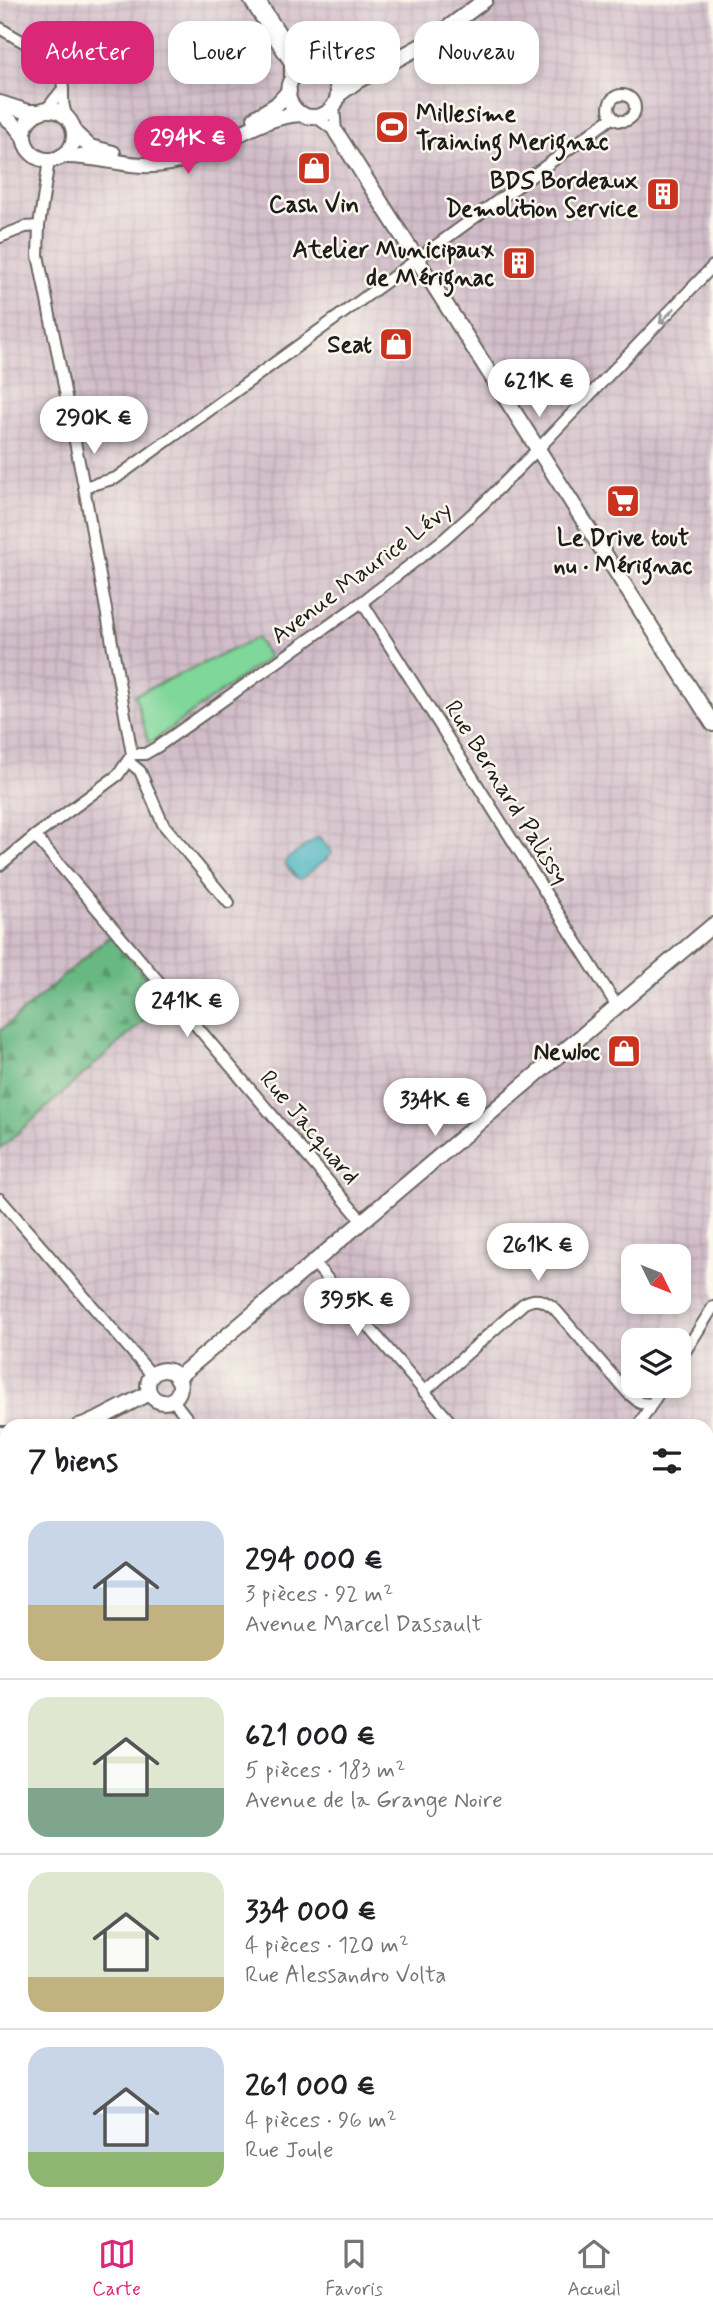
<!DOCTYPE html>
<html lang="fr">
<head>
<meta charset="utf-8">
<style>
  body { margin:0; font-family:Mynerve,sans-serif; background:#f6f6f6; color:#202124; height:100vh; display:flex; flex-direction:column; font-size:26px; white-space:nowrap }
  * { box-sizing:border-box; margin:0 }
  p { font-size:23px; color:#757577 }
  .icon { flex:none; width:38px; height:38px; fill:none; stroke:currentColor; stroke-width:2; stroke-linecap:round; stroke-linejoin:round }
  .map { position:relative; flex:1; overflow:hidden }
  .panel { position:absolute; left:0px; top:1419px; width:714px; height:800px; display:flex; flex-direction:column; background:#fff; border-radius:21px 21px 0 0; box-shadow:0 4px 10px #0003 }
  .panel>* { flex:none }
  .banner { position:absolute; left:21px; top:21px; width:672px; height:63px; display:flex; gap:14px }
  .needle { width:46px; rotate:133deg }
  .fabs { position:absolute; left:621px; top:1244px; display:grid; gap:14px }
  .fabs a { display:grid; place-items:center; width:70px; height:70px; border-radius:14px; background:#fff; box-shadow:0 4px 10px #0003; font-size:35px }
  .price { position:absolute; translate:-50% -60px; padding:0 16px; border-radius:24px; background:#fff; color:#222; font-size:23px; line-height:46px; filter:drop-shadow(0 2px 4px #0008) }
  .price::after { content:''; position:absolute; left:50%; top:42px; width:21px; height:16px; margin-left:-10px; background:inherit; clip-path:polygon(0 0,100% 0,50% 100%) }
  .price.active { background:#db2777; color:#fff }
  ul { padding:0; list-style:none }
  li { display:flex; align-items:center; gap:21px; height:175px; padding:0 28px }
  li+li { border-top:2px solid #e0e0e0 }
  li span { display:grid; place-items:center; flex:none; width:196px; height:140px; border-radius:21px; color:#555 }
  li>.icon { margin-inline-start:auto }
  span .icon { width:84px; height:84px; fill:#fffc; stroke-width:1 }
  li b { font-size:30px }
  h2 { display:flex; justify-content:space-between; align-items:center; height:84px; padding:0 28px; font-size:30px }
  .chip { padding:0 24px; border-radius:21px; background:#fff; box-shadow:0 4px 10px #0003; font-size:24px; line-height:63px }
  .chip.active { background:#db2777; color:#fff }
  .tabs { display:flex; justify-content:space-around; align-items:center; height:98px; border-top:2px solid #e0e0e0; background:#fff; font-size:19px; color:#757577 }
  .tabs a { display:grid; justify-items:center; gap:4px }
  .tabs .active { color:#db2777 }
  .map>svg:first-child { display:block }
  .industrial { fill:url(#industrial-grid); fill-rule:evenodd }
  .forest { fill:url(#forest-firs); stroke:#426a4f; stroke-width:2 }
  .garden { fill:#80d79a; stroke:#4e7a5b; stroke-width:2 }
  .water { fill:#42b0be; stroke:#2f666d; stroke-width:2 }
  .lines { fill:none; stroke-linecap:round; stroke-linejoin:round }
  .street-casing { stroke:#69645d; stroke-width:14 }
  .secondary-casing { stroke:#69645d; stroke-width:18 }
  .primary-casing { stroke:#69645d; stroke-width:19 }
  .highway-casing { stroke:#69645d; stroke-width:23 }
  .street { stroke:#fff; stroke-width:10 }
  .secondary { stroke:#fff; stroke-width:14 }
  .primary { stroke:#fff; stroke-width:16 }
  .highway { stroke:#fff; stroke-width:19 }
  .tram { stroke:#1c1c1c; stroke-width:2 }
  .oneway { stroke:#999 }
  .labels { text-anchor:middle; stroke-width:5; stroke-linejoin:round; paint-order:stroke }
  .poi-label { font-size:24px; font-weight:bold; fill:#1c1c1c; stroke:#fbf7ec; text-anchor:end }
  .street-label { font-size:24px; fill:#1c1c1c; stroke:#fbf7ec }
</style>
</head>
<body>
<div class="map">
<svg width="713" height="2218" viewBox="0 0 713 2218">
  <defs>
    <pattern id="industrial-grid" width="8" height="8" patternUnits="userSpaceOnUse" patternTransform="scale(1.75)"><rect width="8" height="8" fill="#d1bdc9"/><path d="M0 4h8M4 0v8" fill="none" stroke="#b3a2ac"/></pattern>
    <pattern id="forest-firs" width="22" height="20" patternUnits="userSpaceOnUse" patternTransform="scale(1.75)"><rect width="22" height="20" fill="#68b882"/><path d="M5 1l3.5 6h-7zM16 11l3.5 6h-7z" fill="#55956a"/></pattern>
  </defs>
  <rect width="100%" height="100%" fill="#fbf7ec"/>
  <filter id="ink" filterUnits="userSpaceOnUse"><feTurbulence type="fractalNoise" baseFrequency=".0143" numOctaves="2"/><feDisplacementMap in="SourceGraphic" scale="14" xChannelSelector="R" yChannelSelector="G"/><feConvolveMatrix kernelMatrix="1 2 1 2 8 2 1 2 1" color-interpolation-filters="sRGB"/></filter>
  <filter id="wash" filterUnits="userSpaceOnUse"><feTurbulence type="fractalNoise" baseFrequency=".00686" numOctaves="4" result="noise"/><feDisplacementMap in="SourceGraphic" scale="28" xChannelSelector="R" yChannelSelector="G"/><feGaussianBlur stdDeviation="1.57" result="paint"/><feColorMatrix in="noise" values="0 0 0 0 0 0 0 0 0 0 0 0 0 0 0 0 0 1.4 0 .05"/><feComposite in="paint" operator="in"/></filter>
  <g filter="url(#wash)">
    <rect width="100%" height="100%" fill="#f8ead7"/>
    <g class="industrial">
      <path d="M0 0H713V1940L707 1945V1426H7V1997L0 1976ZM634 1256H679V1302H634ZM634 1340H679V1386H634Z"/>
      <polygon points="713,2115 713,2218 561,2218 556,2212 707,2212 707,2116"/>
      <polygon points="116,2212 392,2212 383,2218 121,2218"/>
      <polygon points="468,2212 525,2212 531,2218 463,2218"/>
    </g>
    <polygon class="forest" points="111,935 166,1001 0,1149 0,1031"/>
    <polygon class="garden" points="257,638 269,657 150,743 148,741 135,695"/>
    <polygon class="water" points="318,837 332,852 331,855 301,879 297,878 285,864 286,860"/>
  </g>
  <g filter="url(#ink)">
    <g class="lines">
      <g class="street-casing">
        <g id="street">
          <polyline points="249,0 290,63 290,83"/>
          <polyline points="259,0 294,53 299,59 318,68"/>
          <path d="M0 28C17 40 56 55 61 75 66 92 59 100 68 119"/>
          <circle cx="622" cy="108" r="13"/>
          <polyline points="334,105 336,132"/>
          <polyline points="45,111 61,91"/>
          <polyline points="316,117 336,132"/>
          <polyline points="49,160 39,226 38,255 84,487 132,754"/>
          <polyline points="0,237 25,227 39,226"/>
          <polyline points="84,487 116,478 613,117"/>
          <polyline points="362,602 617,1006"/>
          <polyline points="132,754 145,754 157,747 362,602 444,539 482,505 538,449 713,266"/>
          <polyline points="129,762 140,771 163,824 229,903"/>
          <polyline points="35,836 363,1222"/>
          <polyline points="0,865 35,836 118,775 131,756"/>
          <polyline points="0,1199 152,1375"/>
          <polyline points="314,1263 454,1426"/>
          <polyline points="679,1361 713,1307"/>
          <path d="M424 1392 523 1304C535 1297 543 1299 554 1308L628 1393 640 1403 652 1404"/>
          <polyline points="173,1400 193,1426"/>
          <polyline points="638,1426 663,1386"/>
          <polyline points="0,1497 7,1493"/>
          <polyline points="707,1722 713,1717"/>
        </g>
      </g>
      <g class="secondary-casing">
        <g id="secondary">
          <circle cx="313" cy="92" r="25"/>
          <path d="M326 71C346 76 361 69 378 60"/>
          <polyline points="338,95 357,81 430,41 485,0"/>
          <polyline points="0,103 28,112 40,112"/>
          <circle cx="49" cy="135" r="25"/>
          <polyline points="0,113 13,123 24,137"/>
          <polyline points="255,118 276,105 289,91"/>
          <polyline points="74,132 90,147 113,153"/>
          <polyline points="336,132 713,724"/>
          <path d="M62 156C99 154 133 171 170 163 217 153 255 116 302 114"/>
          <circle cx="164" cy="1386" r="16"/>
          <polyline points="177,1378 713,925"/>
          <polyline points="79,1426 97,1420 149,1393"/>
          <polyline points="0,1434 7,1434"/>
          <polyline points="540,2212 546,2218"/>
        </g>
      </g>
      <g class="primary-casing">
        <g id="primary">
          <polyline points="707,1966 713,1959"/>
          <polyline points="400,2218 407,2212"/>
          <polyline points="425,2218 432,2212"/>
        </g>
      </g>
      <g class="highway-casing">
        <g id="highway">
          <polyline points="0,2008 7,2025"/>
          <polyline points="0,2046 7,2066"/>
          <polyline points="0,2099 7,2120"/>
          <polyline points="0,2134 7,2155"/>
          <polyline points="38,2212 40,2218"/>
          <polyline points="57,2212 59,2218"/>
          <polyline points="101,2212 105,2218"/>
          <polyline points="14,2218 14,2212"/>
        </g>
      </g>
      <use href="#street" class="street"/>
      <use href="#secondary" class="secondary"/>
      <use href="#primary" class="primary"/>
      <use href="#highway" class="highway"/>
      <polyline class="tram" points="451,2218 457,2212"/>
    </g>
    <defs><path id="oneway-shaft" d="M-6 0H5M1.5-3L5.5 0L1.5 3" fill="none" stroke-width="1.6" stroke-linecap="round" stroke-linejoin="round" transform="scale(1.75)"/></defs>
    <use class="oneway" href="#oneway-shaft" transform="translate(667 316) rotate(134)"/>
  </g>
  <defs>
    <g id="stadium-square" transform="scale(1.75)"><rect x="-9" y="-9" width="18" height="18" rx="4" fill="#c8321e" stroke="#fbf7ec"/><path d="M0-5a6.5 5 0 1 0 0 10a6.5 5 0 1 0 0-10ZM-3.5-1.8h7v3.6h-7Z" fill="#fff"/></g>
    <g id="shop-square" transform="scale(1.75)"><rect x="-9" y="-9" width="18" height="18" rx="4" fill="#c8321e" stroke="#fbf7ec"/><path d="M-5-2.5h2.3a2.7 3.5 0 0 1 5.4 0H5L5.5 6h-11ZM-1.5-2.5h3a1.5 2.3 0 0 0-3 0Z" fill="#fff"/></g>
    <g id="building-square" transform="scale(1.75)"><rect x="-9" y="-9" width="18" height="18" rx="4" fill="#c8321e" stroke="#fbf7ec"/><path d="M-4-6H4V6H1V3H-1V6H-4ZM-2.5-4.3h1.7v1.8h-1.7ZM.8-4.3h1.7v1.8H.8ZM-2.5-1h1.7V.8h-1.7ZM.8-1h1.7V.8H.8Z" fill="#fff"/></g>
    <g id="supermarket-square" transform="scale(1.75)"><rect x="-9" y="-9" width="18" height="18" rx="4" fill="#c8321e" stroke="#fbf7ec"/><path d="M-6-5.5h2.5l.6 2H6L4.5 2H-2.5L-4.4-4H-6ZM-1.5 3.2a1.3 1.3 0 1 0 .1 0ZM3 3.2a1.3 1.3 0 1 0 .1 0Z" fill="#fff"/></g>
  </defs>
  <g fill-rule="evenodd">
    <use href="#stadium-square" x="392" y="127"/>
    <use href="#shop-square" x="314" y="168"/>
    <use href="#building-square" x="663" y="194"/>
    <use href="#building-square" x="519" y="263"/>
    <use href="#shop-square" x="396" y="344"/>
    <use href="#supermarket-square" x="623" y="501"/>
    <use href="#shop-square" x="624" y="1051"/>
  </g>
  <g class="labels">
    <g class="poi-label">
      <text x="416" y="121" text-anchor="start">Millesime<tspan x="416" dy="28">Training Merignac</tspan></text>
      <text x="638" y="188">BDS Bordeaux<tspan x="638" dy="28">Demolition Service</tspan></text>
      <text x="314" y="212" text-anchor="middle">Cash Vin</text>
      <text x="494" y="257">Atelier Municipaux<tspan x="494" dy="28">de Mérignac</tspan></text>
      <text x="372" y="352">Seat</text>
      <text x="623" y="545" text-anchor="middle">Le Drive tout<tspan x="623" dy="28">nu · Mérignac</tspan></text>
      <text x="600" y="1059">Newloc</text>
    </g>
    <g class="street-label">
      <text transform="translate(361 572) rotate(-37)" y="8">Avenue Maurice Lévy</text>
      <text transform="translate(507 792) rotate(58)" y="8">Rue Bernard Palissy</text>
      <text transform="translate(310 1127) rotate(50)" y="8">Rue Jacquard</text>
    </g>
  </g>
</svg>
<div class="fabs">
<a><svg class="needle" viewBox="-14 -14 28 28"><path d="M0-13l5 13h-10z" fill="#e53935"/><path d="M0 13l5-13h-10z" fill="#757577"/></svg></a>
<a><svg class="icon" aria-label="layers" viewBox="0 0 24 24"><path d="M12 4l9 5-9 5-9-5zM3 14l9 5 9-5"/></svg></a>
</div>
<b class="price active" style="left:188px;top:176px">294K €</b>
<b class="price" style="left:539px;top:419px">621K €</b>
<b class="price" style="left:94px;top:456px">290K €</b>
<b class="price" style="left:187px;top:1039px">241K €</b>
<b class="price" style="left:435px;top:1138px">334K €</b>
<b class="price" style="left:538px;top:1283px">261K €</b>
<b class="price" style="left:357px;top:1338px">395K €</b>
<div class="banner">
<a class="chip active">Acheter</a>
<a class="chip">Louer</a>
<a class="chip">Filtres</a>
<a class="chip">Nouveau</a>
</div>
<section class="panel">
<h2>7 biens<svg class="icon" aria-label="filters" viewBox="0 0 24 24"><path d="M4 7h16M4 17h16"/><circle cx="9" cy="7" r="2"/><circle cx="15" cy="17" r="2"/></svg></h2>
<ul>
<li><span style="background:linear-gradient(#c9d6e8 60%,#c2b280 0)"><svg class="icon" aria-label="home" viewBox="0 0 24 24"><path d="M3 11l9-7 9 7M6 9v11h12V9"/></svg></span><div><b>294 000 €</b><p>3 pièces · 92 m²</p><p>Avenue Marcel Dassault</p></div></li>
<li><span style="background:linear-gradient(#dfe7d0 65%,#7fa58c 0)"><svg class="icon" aria-label="home" viewBox="0 0 24 24"><path d="M3 11l9-7 9 7M6 9v11h12V9"/></svg></span><div><b>621 000 €</b><p>5 pièces · 183 m²</p><p>Avenue de la Grange Noire</p></div></li>
<li><span style="background:linear-gradient(#dfe7d0 75%,#c2b280 0)"><svg class="icon" aria-label="home" viewBox="0 0 24 24"><path d="M3 11l9-7 9 7M6 9v11h12V9"/></svg></span><div><b>334 000 €</b><p>4 pièces · 120 m²</p><p>Rue Alessandro Volta</p></div></li>
<li><span style="background:linear-gradient(#c9d6e8 75%,#8fb573 0)"><svg class="icon" aria-label="home" viewBox="0 0 24 24"><path d="M3 11l9-7 9 7M6 9v11h12V9"/></svg></span><div><b>261 000 €</b><p>4 pièces · 96 m²</p><p>Rue Joule</p></div></li>
</ul>
</section>
</div>
<nav class="tabs">
<a class="active"><svg class="icon" aria-label="map" viewBox="0 0 24 24"><path d="M3 6l6-2 6 2 6-2v14l-6 2-6-2-6 2zM9 4v14M15 6v14"/></svg>Carte</a>
<a><svg class="icon" aria-label="saved" viewBox="0 0 24 24"><path d="M7 4h10v16l-5-4-5 4z"/></svg>Favoris</a>
<a><svg class="icon" aria-label="home" viewBox="0 0 24 24"><path d="M3 11l9-7 9 7M6 9v11h12V9"/></svg>Accueil</a>
</nav>
</body>
</html>
